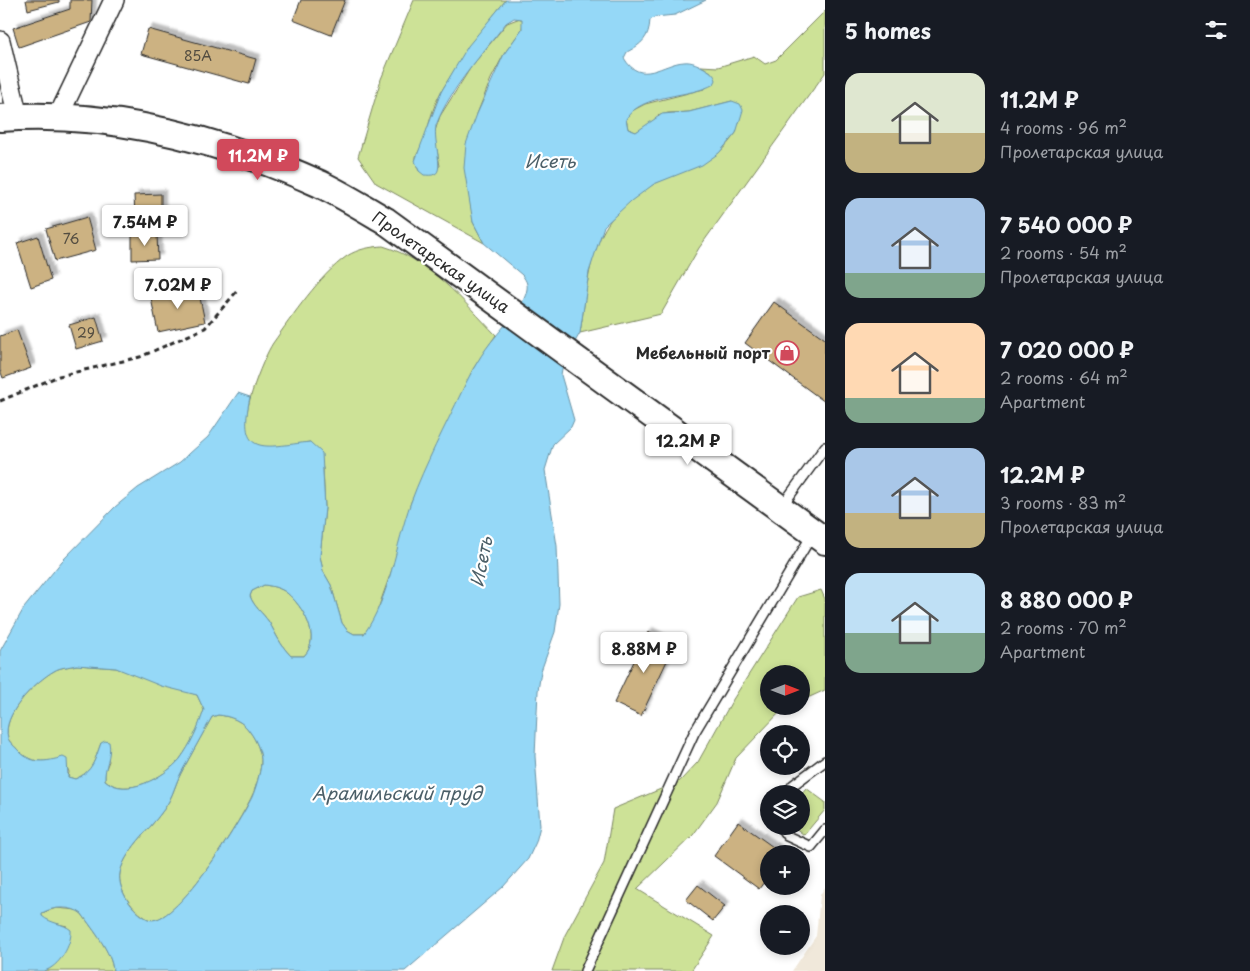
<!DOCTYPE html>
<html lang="en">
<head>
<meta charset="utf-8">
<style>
  body { margin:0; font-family:"Playpen Sans",sans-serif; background:#20242c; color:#f1f3f6; height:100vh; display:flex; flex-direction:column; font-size:19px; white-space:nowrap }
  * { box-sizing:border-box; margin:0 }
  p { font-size:16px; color:#9ea1a6 }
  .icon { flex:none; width:28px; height:28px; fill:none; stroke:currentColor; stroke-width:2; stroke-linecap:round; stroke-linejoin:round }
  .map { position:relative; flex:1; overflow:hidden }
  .details { display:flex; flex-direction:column; background:#171b24; width:425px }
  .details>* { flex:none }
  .needle { width:32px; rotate:90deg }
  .controls { position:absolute; left:760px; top:665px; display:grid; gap:10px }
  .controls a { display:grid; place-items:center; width:50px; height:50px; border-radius:50%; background:#171b24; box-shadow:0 2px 8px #0003; font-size:25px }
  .price { position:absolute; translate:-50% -42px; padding:0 11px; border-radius:5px; background:#fff; color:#222; font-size:16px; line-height:32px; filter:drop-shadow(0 1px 2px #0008) }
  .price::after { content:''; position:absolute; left:50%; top:30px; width:15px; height:11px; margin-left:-8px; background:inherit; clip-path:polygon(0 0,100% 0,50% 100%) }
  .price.current { background:#d1495b; color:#fff }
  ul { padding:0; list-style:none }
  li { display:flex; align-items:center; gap:15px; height:125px; padding:0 20px }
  li span { display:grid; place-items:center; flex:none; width:140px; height:100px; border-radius:15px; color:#555 }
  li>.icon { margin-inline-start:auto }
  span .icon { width:60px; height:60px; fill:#fffc; stroke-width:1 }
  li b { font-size:21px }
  h2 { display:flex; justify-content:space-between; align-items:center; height:60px; padding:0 20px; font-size:21px }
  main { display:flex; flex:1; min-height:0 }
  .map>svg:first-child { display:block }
  .built { fill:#f0e8da }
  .green { fill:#cde297; stroke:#7c8661 }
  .water { fill:#95d8f7; stroke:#6b93a5; fill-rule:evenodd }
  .building { fill:#ccb282; stroke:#2b2b2b; filter:url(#shadow) }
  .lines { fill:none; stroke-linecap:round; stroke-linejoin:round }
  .lane-casing { stroke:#2b2b2b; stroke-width:12 }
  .street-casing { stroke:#2b2b2b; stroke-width:22 }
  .secondary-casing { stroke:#2b2b2b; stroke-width:30 }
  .path { stroke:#2b2b2b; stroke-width:3; stroke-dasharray:5 4; stroke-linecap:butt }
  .lane { stroke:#fff; stroke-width:9 }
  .street { stroke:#fff; stroke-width:19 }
  .secondary { stroke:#fff; stroke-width:26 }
  .labels { text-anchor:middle; stroke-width:4.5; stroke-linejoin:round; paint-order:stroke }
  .number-label { font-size:14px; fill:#534d41 }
  .street-label { font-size:16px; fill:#2b2b2b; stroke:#fff }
  .poi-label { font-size:16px; font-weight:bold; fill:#2b2b2b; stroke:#fff; text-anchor:end }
  .water-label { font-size:18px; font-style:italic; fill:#4b5f68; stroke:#fff }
</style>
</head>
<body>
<main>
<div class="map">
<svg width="825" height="971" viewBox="0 0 825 971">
  <defs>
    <filter id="shadow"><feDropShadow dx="4.5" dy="-4.5" stdDeviation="1" flood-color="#0004"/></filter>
  </defs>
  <rect width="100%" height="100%" fill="#fff"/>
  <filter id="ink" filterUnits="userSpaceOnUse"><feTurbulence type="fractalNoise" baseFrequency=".02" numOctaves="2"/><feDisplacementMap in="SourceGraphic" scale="10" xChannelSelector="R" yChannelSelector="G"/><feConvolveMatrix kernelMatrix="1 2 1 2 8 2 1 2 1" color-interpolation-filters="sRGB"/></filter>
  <g filter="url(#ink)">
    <polygon class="built" points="825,887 825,971 792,971 816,936 820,895"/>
    <g class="green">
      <path d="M414 0H506C482 29 460 59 441 92 432 108 429 126 423 143 417 157 412 155 419 171L440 166 434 134 440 116 471 67 507 23 520 18 523 22 522 29 504 54 491 79 477 114 473 222 484 243 376 183 358 157 381 79Z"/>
      <path d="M825 11V73L699 248 661 314 580 333C590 269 589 217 656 183 676 173 699 166 718 153 725 148 731 139 736 133L732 101 689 112 668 113 657 116 653 122 636 132 628 129 626 119 630 112 645 104 704 89 711 72 701 66 718 67 754 56 765 64 776 60Z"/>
      <path d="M383 246C430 260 463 301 496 335L473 369 411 502 395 561 374 620 364 634H354L347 630 342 623 331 585 323 571 320 556 325 508 323 468 310 442C293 444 263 453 250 440 235 426 263 358 273 343 293 315 319 276 347 256 358 249 370 247 383 246Z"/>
      <path d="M264 585C272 586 281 588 287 593 303 606 322 638 304 656H291C280 645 276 634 269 622 262 612 254 607 250 596L252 591Z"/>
      <polygon points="821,590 825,599 825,690 801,701 801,674 769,674 769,706 790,706 782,710 736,758 717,802 693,835 637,889 714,936 691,971 552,971 565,935 604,863 613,809 680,781 698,762 732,701 798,597"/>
      <path d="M77 665 116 668 197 695 204 710C199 728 191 744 180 759 165 777 126 799 105 780V771L109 761 101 743C95 759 93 772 75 779L68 777 69 772 63 758C45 762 31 765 17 749 14 745 9 742 8 738 1 715 36 681 54 671 60 667 69 667 77 665Z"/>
      <path d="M218 715C230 716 243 721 250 732 256 740 262 753 261 764 260 773 256 788 252 796 242 818 174 931 148 919 133 911 117 890 120 873 125 848 157 824 169 801 174 792 176 782 181 773 191 754 202 736 212 717Z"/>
      <polygon points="806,788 825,802 825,810 804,835 793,826 801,826 801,794"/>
      <path d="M56 908 77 910 82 914C93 930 112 952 113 971H44L52 967 67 926 49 922 42 917V913Z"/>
    </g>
    <path class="water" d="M506 0H706L675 15 655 17 650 20C649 38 642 44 627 52L624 58C641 87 663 63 684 62 692 61 699 65 706 69 711 72 714 74 716 80L714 84C691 98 641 93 626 119L628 129 636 132 662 114 689 112 732 101 740 104 743 110 736 133 719 153 702 165 654 184 631 201 604 226 589 272 580 333 563 363 561 375 574 420 571 427 553 444 545 470 557 546 559 604 555 632 541 671 538 691 535 756 540 826 536 842 528 859 503 887 405 971H113C112 952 93 930 82 914 72 906 54 906 42 913V916C51 924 63 923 71 930 72 945 59 967 44 971 31 971 13 971 0 971V651L24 608 62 561 115 507 138 488 180 462 208 437 238 393 250 397C237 458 263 447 310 442L322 453 325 508 320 556 323 571 331 585 342 623 347 630 354 634H364C391 595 395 546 411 502 425 464 445 427 462 391 471 372 482 352 496 336 505 324 525 305 527 289 528 283 525 279 522 275L484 243 473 222 464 168 466 144 477 114 504 54 522 29V19L514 18 506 23C484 52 450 89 437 123 431 136 445 170 435 174 432 176 427 175 424 175L419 171 415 161 441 92 468 46ZM264 585C272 586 281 588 287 593 303 606 322 638 304 656H291C280 645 276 634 269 622 262 612 254 607 250 596L252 591ZM76 665 116 668 161 686 197 695 204 710C198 728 191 744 180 759 165 777 125 799 105 780 104 767 112 756 109 742L105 741 101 743C95 759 93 772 75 779L68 777 67 759 63 757C45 762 31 765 17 749 14 746 9 742 8 738 1 715 36 681 54 671 60 667 69 667 76 665ZM218 715C230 716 243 721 250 732 256 740 262 753 261 764 260 773 256 788 252 797 242 818 174 931 148 919 133 912 117 890 120 873 125 848 157 824 169 801 174 792 176 782 181 773 191 754 202 736 212 717Z"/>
    <g class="building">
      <polygon points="26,0 59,0 59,2 28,10"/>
      <polygon points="70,0 92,0 91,22 19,47 13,28 70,9"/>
      <polygon points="301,0 345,0 331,35 293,20"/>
      <polygon points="148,29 256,59 249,84 141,54"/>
      <polygon points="161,194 161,217 135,218 134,195"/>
      <polygon points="87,217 96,250 55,261 46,229"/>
      <polygon points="157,234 158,259 132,260 132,235"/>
      <polygon points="38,236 51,280 31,287 17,243"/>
      <polygon points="198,288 205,322 158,332 151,298"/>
      <polygon points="774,302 825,339 825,402 745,343"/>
      <polygon points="96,317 103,341 76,349 69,325"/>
      <polygon points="17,330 31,368 3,378 0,370 0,336"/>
      <polygon points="648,632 674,646 641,716 614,703"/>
      <polygon points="738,822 783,854 769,854 769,875 759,889 714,856"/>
      <polygon points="698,885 725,906 713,921 686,900"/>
    </g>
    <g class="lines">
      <g class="lane-casing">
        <g id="lane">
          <polyline points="782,506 825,447"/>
          <polyline points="787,794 793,785 825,761"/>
          <polyline points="780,826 787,836 811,847 825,830"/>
          <polyline points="585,971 694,733 812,535"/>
        </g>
      </g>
      <g class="street-casing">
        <g id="street">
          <polyline points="0,41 18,117"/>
          <polyline points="58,117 114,0"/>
        </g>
      </g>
      <g class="secondary-casing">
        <path id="secondary" d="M0 118C111 110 220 139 320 184 343 195 364 208 386 221L825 541"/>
      </g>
      <polyline class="path" points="0,401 59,376 140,357 205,328 238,290"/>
      <use href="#lane" class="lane"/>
      <use href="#street" class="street"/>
      <use href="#secondary" class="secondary"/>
    </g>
  </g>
  <defs>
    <g id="shop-ring" transform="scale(1.25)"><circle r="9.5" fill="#fff" stroke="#d1495b" stroke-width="1.5"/><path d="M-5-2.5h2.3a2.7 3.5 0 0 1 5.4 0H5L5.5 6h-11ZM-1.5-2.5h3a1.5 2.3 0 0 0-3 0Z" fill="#d1495b"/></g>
  </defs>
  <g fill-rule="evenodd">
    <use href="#shop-ring" x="787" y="353"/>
  </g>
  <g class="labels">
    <g class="number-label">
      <text x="198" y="61">85А</text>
      <text x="71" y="244">76</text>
      <text x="86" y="338">29</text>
    </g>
    <g class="street-label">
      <text transform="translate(441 262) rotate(35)" y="6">Пролетарская улица</text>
    </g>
    <g class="poi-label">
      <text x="770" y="359">Мебельный порт</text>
    </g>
    <g class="water-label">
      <text x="550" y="168">Исеть</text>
      <text transform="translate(482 562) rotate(-79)" y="6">Исеть</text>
      <text x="397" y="800">Арамильский пруд</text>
    </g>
  </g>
</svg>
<div class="controls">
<a><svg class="needle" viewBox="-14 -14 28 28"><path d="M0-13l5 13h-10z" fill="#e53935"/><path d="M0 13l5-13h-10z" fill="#9ea1a6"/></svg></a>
<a><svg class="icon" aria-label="locate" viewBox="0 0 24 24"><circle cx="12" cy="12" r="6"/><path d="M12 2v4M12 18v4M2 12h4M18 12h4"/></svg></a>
<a><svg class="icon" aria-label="layers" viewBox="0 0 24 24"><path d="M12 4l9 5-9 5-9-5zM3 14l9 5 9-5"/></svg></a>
<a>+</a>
<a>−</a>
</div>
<b class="price current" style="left:258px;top:181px">11.2M ₽</b>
<b class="price" style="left:145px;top:247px">7.54M ₽</b>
<b class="price" style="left:178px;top:310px">7.02M ₽</b>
<b class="price" style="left:688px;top:466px">12.2M ₽</b>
<b class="price" style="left:644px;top:674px">8.88M ₽</b>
</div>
<section class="details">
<h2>5 homes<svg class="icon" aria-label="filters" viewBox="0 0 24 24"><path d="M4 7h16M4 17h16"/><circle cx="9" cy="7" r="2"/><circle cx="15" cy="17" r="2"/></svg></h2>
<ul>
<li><span style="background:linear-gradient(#dfe7d0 60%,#c2b280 0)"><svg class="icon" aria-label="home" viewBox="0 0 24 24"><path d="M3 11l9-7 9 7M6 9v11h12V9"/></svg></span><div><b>11.2M ₽</b><p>4 rooms · 96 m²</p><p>Пролетарская улица</p></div></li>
<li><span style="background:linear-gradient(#a9c7e8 75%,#7fa58c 0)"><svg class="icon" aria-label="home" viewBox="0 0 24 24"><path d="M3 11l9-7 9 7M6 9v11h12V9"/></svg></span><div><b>7 540 000 ₽</b><p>2 rooms · 54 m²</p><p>Пролетарская улица</p></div></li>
<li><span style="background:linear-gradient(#ffd9b3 75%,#7fa58c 0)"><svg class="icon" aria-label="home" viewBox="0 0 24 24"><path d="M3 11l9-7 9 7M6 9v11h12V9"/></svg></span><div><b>7 020 000 ₽</b><p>2 rooms · 64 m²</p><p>Apartment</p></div></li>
<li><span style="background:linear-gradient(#a9c7e8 65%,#c2b280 0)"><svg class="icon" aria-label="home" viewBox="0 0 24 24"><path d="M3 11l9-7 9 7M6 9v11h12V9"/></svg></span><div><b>12.2M ₽</b><p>3 rooms · 83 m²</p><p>Пролетарская улица</p></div></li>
<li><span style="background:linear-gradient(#bfe0f5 60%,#7fa58c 0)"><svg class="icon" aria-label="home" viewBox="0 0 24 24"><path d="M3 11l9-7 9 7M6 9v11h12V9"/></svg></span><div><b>8 880 000 ₽</b><p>2 rooms · 70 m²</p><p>Apartment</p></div></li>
</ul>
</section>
</main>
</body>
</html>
